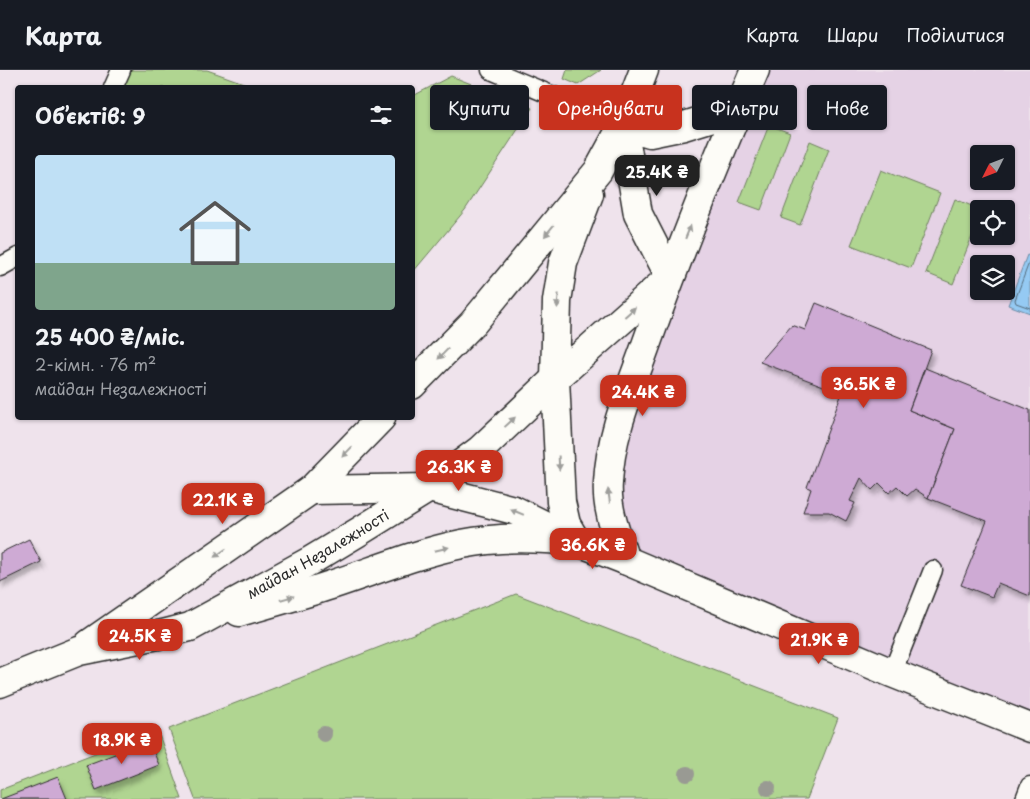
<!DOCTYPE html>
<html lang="uk">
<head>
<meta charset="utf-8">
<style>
  body { margin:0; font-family:"Playpen Sans",sans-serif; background:#242831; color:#f1f3f6; height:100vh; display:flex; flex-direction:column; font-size:19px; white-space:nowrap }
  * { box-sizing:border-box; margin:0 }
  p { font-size:16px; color:#9ea1a6 }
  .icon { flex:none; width:28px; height:28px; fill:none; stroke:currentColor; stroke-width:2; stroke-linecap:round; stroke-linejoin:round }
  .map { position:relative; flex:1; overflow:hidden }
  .sheet { position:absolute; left:15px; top:15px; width:400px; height:335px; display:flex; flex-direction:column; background:#171b24; border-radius:5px; box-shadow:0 1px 4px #0004 }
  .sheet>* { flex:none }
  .hud { position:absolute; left:430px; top:15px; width:475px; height:45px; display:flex; gap:10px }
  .needle { width:32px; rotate:228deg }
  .controls { position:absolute; left:970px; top:75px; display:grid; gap:10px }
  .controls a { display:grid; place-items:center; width:45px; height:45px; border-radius:5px; background:#171b24; box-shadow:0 1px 4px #0004; font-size:25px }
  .price { position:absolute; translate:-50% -42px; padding:0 11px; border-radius:10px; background:#c8321e; color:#fff; font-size:16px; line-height:32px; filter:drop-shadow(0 1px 2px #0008) }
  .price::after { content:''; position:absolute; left:50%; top:30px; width:15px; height:11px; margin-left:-8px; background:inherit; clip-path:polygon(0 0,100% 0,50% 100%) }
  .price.on { background:#222; color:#fff }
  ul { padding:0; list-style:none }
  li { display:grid; align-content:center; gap:10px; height:265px; padding:0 20px }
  li span { display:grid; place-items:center; height:155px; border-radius:5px; color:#555 }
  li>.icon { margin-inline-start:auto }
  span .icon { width:90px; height:90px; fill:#fffc; stroke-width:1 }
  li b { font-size:21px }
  h2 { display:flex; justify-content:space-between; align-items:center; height:60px; padding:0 20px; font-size:21px }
  .tag { padding:0 18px; border-radius:5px; background:#171b24; box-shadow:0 1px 4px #0004; font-size:18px; line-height:45px }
  .tag.on { background:#c8321e; color:#fff }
  header { display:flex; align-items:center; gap:30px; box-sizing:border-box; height:70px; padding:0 25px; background:#171b24; border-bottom:1px solid #363941 }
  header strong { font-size:24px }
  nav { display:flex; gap:28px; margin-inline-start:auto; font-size:18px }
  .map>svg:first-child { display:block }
  .built { fill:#e5d2e5; fill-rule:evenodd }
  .green { fill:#b0d591; stroke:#6e805e }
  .water { fill:#95caf3; stroke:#6b8aa3 }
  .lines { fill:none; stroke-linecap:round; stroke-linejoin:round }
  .shore { stroke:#556b7b; stroke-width:1 }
  .building { fill:#ceaad4; stroke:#2b2b2b; filter:url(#shadow) }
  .service-casing { stroke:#2b2b2b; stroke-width:21 }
  .tertiary-casing { stroke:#2b2b2b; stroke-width:31 }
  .secondary-casing { stroke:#2b2b2b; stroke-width:31 }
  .service { stroke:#fdfcf7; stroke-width:18 }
  .tertiary { stroke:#fdfcf7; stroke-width:28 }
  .secondary { stroke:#fdfcf7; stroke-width:28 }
  .tree { fill:#999a93 }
  .oneway { fill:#9e9e9b }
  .labels { text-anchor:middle; stroke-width:4; stroke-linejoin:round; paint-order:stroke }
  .street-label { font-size:15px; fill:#2b2b2b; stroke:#fdfcf7 }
</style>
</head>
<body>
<header>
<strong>Карта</strong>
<nav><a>Карта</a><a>Шари</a><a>Поділитися</a></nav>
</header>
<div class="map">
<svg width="1030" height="729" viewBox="0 0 1030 729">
  <defs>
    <filter id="shadow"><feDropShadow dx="3" dy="5.5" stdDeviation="2.5" flood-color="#0004"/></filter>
  </defs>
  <rect width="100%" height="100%" fill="#efe3ec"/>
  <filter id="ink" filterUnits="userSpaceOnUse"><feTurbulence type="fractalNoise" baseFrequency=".02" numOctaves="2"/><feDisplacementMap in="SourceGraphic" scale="10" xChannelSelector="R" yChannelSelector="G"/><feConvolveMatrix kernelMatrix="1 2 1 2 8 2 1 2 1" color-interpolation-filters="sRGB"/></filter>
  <g filter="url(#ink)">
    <path class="built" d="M755 0H1030V658L625 490 607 415ZM979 84H1006V111H979ZM979 139H1006V166H979ZM979 194H1006V221H979Z"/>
    <g class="green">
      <polygon points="117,0 207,0 255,17 110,18"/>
      <polygon points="567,0 601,0 578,15 564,9"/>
      <polygon points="451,6 532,38 465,140 413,202 413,26"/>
      <polygon points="769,55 790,63 761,140 739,132"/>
      <polygon points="810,71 829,79 800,155 781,148"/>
      <polygon points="881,100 940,123 911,198 851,175"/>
      <polygon points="955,129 979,139 979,149 953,214 926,203"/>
      <polygon points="516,524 838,648 807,729 195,729 169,659"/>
      <polygon points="157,659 182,729 0,729 0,720"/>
    </g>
    <polygon class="water" points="1027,185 1030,186 1030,243 1008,235"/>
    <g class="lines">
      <polyline class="shore" points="1030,190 1015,230 1016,233 1030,238"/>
    </g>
    <g class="building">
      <polygon points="816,233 931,280 909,340 955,359 928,428 915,419 907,426 897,416 889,423 879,413 872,420 861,408 850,431 855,433 846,451 829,442 803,442 811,419 807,417 842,323 760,292 792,255 805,260"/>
      <polygon points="925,298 1030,340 1030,526 998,513 992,527 961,515 987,451 928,428 955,359 909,340"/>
      <polygon points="29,469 41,492 0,512 0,483"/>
      <polygon points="149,671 159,695 96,720 86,695"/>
      <polygon points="58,707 67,729 1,729"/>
    </g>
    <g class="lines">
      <g class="service-casing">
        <g id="service">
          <polyline points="491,0 623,55"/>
          <polyline points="113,18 121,0"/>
          <polyline points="0,197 18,187"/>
          <polyline points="892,603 933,500"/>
          <polyline points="1025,729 1030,716"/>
        </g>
      </g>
      <g class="tertiary-casing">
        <polyline id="tertiary" points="625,490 892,603 1030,658"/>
      </g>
      <g class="secondary-casing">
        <g id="secondary">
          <polyline points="670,207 638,144 623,55 650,63 684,56 713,47 740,36"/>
          <polyline points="412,315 473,253 598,101 623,55 644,0"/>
          <polyline points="311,420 429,418 514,440 576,471 625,490"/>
          <polyline points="576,471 566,454 561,432 555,309 557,231 563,193 589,124"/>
          <path d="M625 490C617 466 606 439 608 413 610 365 630 320 646 275 679 182 716 91 755 0"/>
          <path d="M239 542C270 533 301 525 331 515 374 501 417 483 462 474 499 466 539 468 576 471"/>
          <polyline points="89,574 311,420 381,348"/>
          <path id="s1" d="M0 613 79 581 163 564 190 557 310 491 360 461 429 418 480 380 555 309 670 207"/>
        </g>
      </g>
      <use href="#service" class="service"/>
      <use href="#tertiary" class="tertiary"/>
      <use href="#secondary" class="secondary"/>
    </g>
    <g class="tree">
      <circle cx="324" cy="664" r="8"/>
      <circle cx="687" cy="704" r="8"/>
      <circle cx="768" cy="718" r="8"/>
    </g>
    <defs><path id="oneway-solid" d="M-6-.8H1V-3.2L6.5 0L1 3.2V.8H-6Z" transform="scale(1.25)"/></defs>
    <g class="oneway">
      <use href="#oneway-solid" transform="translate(549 161) rotate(129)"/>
      <use href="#oneway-solid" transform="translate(688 162) rotate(-68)"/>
      <use href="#oneway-solid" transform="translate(558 231) rotate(95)"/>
      <use href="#oneway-solid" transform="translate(630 242) rotate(-42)"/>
      <use href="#oneway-solid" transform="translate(443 284) rotate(134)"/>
      <use href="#oneway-solid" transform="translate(510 352) rotate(-43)"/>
      <use href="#oneway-solid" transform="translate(347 382) rotate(134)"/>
      <use href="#oneway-solid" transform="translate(559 393) rotate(87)"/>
      <use href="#oneway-solid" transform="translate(609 426) rotate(-98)"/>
      <use href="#oneway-solid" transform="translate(517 442) rotate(-157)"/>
      <use href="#oneway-solid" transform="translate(442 479) rotate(-14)"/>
      <use href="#oneway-solid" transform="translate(220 483) rotate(145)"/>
      <use href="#oneway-solid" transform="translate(287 528) rotate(-16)"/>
    </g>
  </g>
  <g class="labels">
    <g class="street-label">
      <text dy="5" stroke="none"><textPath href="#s1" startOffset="346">майдан Незалежності</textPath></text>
    </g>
  </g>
</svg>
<div class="controls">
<a><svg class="needle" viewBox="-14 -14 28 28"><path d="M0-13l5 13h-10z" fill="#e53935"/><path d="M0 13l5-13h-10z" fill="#9ea1a6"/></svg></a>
<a><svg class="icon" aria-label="locate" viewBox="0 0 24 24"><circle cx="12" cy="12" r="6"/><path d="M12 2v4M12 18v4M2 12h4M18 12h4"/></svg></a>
<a><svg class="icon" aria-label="layers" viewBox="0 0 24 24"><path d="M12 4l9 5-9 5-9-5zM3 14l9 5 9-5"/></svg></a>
</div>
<b class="price on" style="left:657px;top:127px">25.4K ₴</b>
<b class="price" style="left:864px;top:339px">36.5K ₴</b>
<b class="price" style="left:643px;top:347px">24.4K ₴</b>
<b class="price" style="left:459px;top:422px">26.3K ₴</b>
<b class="price" style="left:223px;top:455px">22.1K ₴</b>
<b class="price" style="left:593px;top:500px">36.6K ₴</b>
<b class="price" style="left:140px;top:591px">24.5K ₴</b>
<b class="price" style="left:819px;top:595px">21.9K ₴</b>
<b class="price" style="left:122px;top:695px">18.9K ₴</b>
<div class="hud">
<a class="tag">Купити</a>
<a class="tag on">Орендувати</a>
<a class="tag">Фільтри</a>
<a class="tag">Нове</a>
</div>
<section class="sheet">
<h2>Об’єктів: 9<svg class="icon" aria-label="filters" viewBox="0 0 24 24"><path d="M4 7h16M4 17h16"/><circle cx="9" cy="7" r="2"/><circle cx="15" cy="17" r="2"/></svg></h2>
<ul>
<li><span style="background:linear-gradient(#bfe0f5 70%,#7fa58c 0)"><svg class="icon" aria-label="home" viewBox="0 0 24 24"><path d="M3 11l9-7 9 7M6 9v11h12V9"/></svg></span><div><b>25 400 ₴/міс.</b><p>2-кімн. · 76 m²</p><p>майдан Незалежності</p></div></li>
</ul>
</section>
</div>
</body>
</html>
